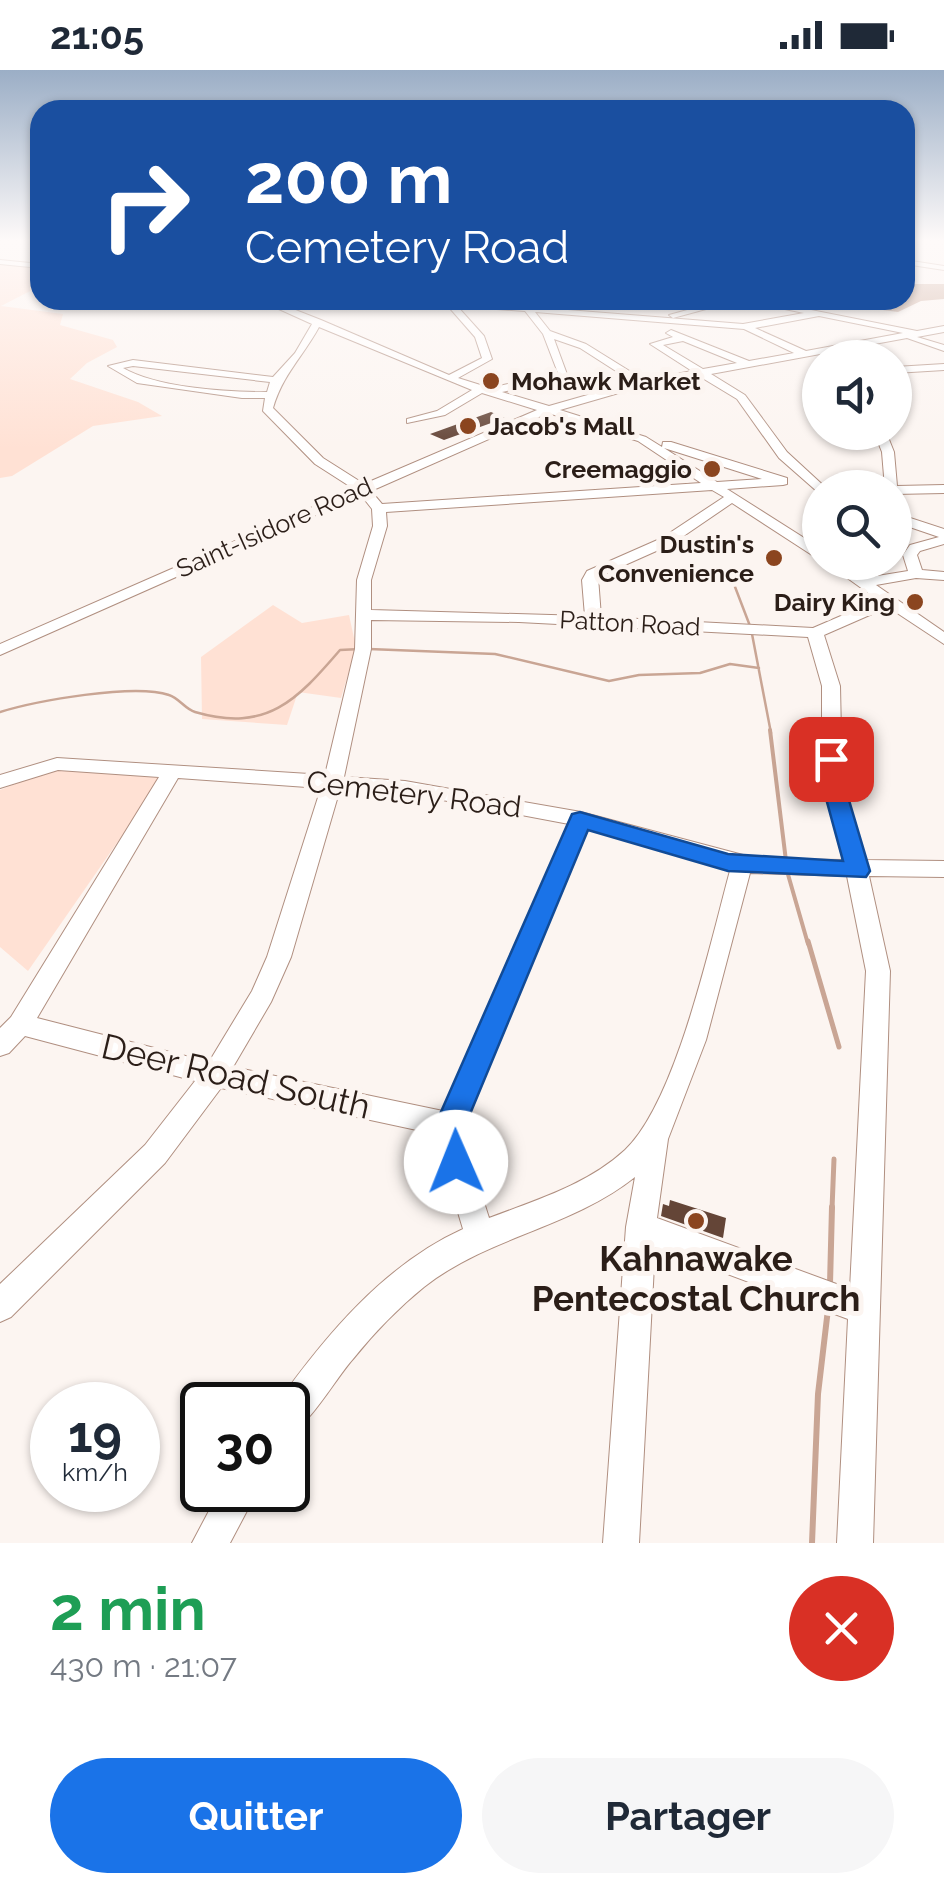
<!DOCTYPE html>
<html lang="fr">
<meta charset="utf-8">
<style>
:root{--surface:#fff;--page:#f6f6f7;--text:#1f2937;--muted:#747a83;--accent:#1a73e8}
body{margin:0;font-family:Raleway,sans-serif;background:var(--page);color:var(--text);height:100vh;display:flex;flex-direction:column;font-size:38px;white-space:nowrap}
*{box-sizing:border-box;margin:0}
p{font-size:32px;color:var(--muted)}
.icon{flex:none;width:55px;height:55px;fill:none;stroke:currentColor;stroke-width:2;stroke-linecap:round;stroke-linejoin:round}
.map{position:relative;height:1473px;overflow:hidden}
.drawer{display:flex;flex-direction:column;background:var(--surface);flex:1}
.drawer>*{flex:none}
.top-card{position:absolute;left:30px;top:30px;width:885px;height:210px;border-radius:30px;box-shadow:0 2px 8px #0004;background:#1a4fa0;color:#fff;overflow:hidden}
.controls{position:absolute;left:802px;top:270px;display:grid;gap:20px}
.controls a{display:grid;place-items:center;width:110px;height:110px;border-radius:50%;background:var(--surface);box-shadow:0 2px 8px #0004;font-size:50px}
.speed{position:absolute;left:30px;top:1312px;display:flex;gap:20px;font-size:50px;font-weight:700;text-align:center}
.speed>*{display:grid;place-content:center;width:130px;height:130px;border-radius:50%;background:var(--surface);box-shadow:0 2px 8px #0004;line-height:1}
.speed small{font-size:25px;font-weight:400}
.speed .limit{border:5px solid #111;border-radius:15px;background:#fff;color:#111}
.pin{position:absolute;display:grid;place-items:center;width:85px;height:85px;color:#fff;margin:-42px;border-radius:20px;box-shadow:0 5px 15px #0006}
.me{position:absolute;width:110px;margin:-55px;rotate:359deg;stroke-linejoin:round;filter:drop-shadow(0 0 8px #0008)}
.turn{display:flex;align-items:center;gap:35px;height:210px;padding:0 50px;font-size:45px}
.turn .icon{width:130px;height:130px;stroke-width:2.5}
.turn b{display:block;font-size:70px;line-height:85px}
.round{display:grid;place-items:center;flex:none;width:105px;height:105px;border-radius:52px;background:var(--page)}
.overview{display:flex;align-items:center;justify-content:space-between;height:170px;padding:0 50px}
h1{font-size:60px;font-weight:700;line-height:75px;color:#1e9e55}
.primary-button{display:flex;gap:20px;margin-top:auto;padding:20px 50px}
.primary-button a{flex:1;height:115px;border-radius:60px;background:var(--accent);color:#fff;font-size:40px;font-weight:700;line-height:115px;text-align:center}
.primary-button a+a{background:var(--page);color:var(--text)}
.status{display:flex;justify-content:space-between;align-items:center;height:70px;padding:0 50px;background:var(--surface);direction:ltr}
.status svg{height:28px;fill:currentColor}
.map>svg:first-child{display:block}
.green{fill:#ffe1d4}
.water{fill:#c9a594}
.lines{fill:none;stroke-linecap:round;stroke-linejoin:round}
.stream-far3{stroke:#c9a594;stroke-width:2.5}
.stream-far2{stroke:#c9a594;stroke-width:4}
.stream-far1{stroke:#c9a594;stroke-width:5}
.stream{stroke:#c9a594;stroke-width:6}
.building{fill:#644537}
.minor-casing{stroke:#b08f80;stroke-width:2}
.minor{fill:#fff;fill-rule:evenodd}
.route{fill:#1a73e8;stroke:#114b97;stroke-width:2.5}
.poi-dot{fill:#8b451f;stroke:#fcf5f1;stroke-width:4}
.labels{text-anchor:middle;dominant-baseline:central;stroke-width:10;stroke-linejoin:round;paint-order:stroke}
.far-poi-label{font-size:25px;font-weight:bold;fill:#2b1e18;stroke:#fcf5f1;text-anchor:end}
.far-street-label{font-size:25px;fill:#2b1e18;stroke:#fcf5f1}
.street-label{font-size:30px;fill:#2b1e18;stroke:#fcf5f1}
.near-street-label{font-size:35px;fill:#2b1e18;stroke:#fcf5f1}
.near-poi-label{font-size:35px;font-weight:bold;fill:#2b1e18;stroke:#fcf5f1}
</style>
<div class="status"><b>21:05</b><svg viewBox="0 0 49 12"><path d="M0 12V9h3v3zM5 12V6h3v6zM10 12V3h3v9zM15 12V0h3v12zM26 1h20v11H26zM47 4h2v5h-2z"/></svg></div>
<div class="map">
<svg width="944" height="1473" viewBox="0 0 944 1473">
<rect width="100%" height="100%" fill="#fcf5f1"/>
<path class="green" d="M0,194l40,4v18l-39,20 62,8 -3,11 53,15 4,7 -30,16 -17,16 68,23 24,14 -69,10 -81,50 -12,2z
M273,535l29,18 47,-8 7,32 -15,51 -43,-6 -11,33 -85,-6 -1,-62z
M53,699l109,9 -134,193 -28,-24v-157z"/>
<path class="water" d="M905,214h39v15l-23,2 -23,11 -92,-12h99z"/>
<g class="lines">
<path class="stream-far3" d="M732,509l18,47
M752,564l19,99
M369,579l126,5 114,27 30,-6 61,-2 30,-9 29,4
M0,642c36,-11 134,-29 169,-17 10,3 16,14 26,17 72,21 102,-12 145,-62l20,-1"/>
<path class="stream-far2" d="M770,660l16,131
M787,801l21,73"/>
<path class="stream-far1" d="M808,871l31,106
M832,1139l2,-50"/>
<path class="stream" d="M830,1214l2,-77
M812,1473l6,-149 10,-85"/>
</g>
<path class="building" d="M491,342l14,6 -61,22 -14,-6z
M670,1130l56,18 -3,20 -62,-22 2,-12 6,2z"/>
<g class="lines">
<g class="minor-casing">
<path id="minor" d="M0,190l40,4v4l-40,-4z
M905,190l39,6v4l-39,-6z
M259,230h11l51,20 128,55 33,-17 -7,-21 -28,-32 -30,-5 108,3 5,4 213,17 61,-11 -62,-13h19l156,31 27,-5v6l-27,5 27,8v6l-37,-13 -196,36 34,21 42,57 38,35 -5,1v6l-41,-36 -42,-59 -38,-23 -56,10 -83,24 86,27 16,10 1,-5h8l116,36v6l-4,1 -56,4 93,59v10l-5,-1 -83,-54 -60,41 -74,33 3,40 212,11 65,-28 -53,-38h17l23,16 43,-7 -5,-16 7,-10 29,-8 -44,-15v-9l49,16v15l-24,7 -3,4 5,15 22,2v8l-28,-2 -40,7 68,47v12l-56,-37 -64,28 16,51 2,95 23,79 79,1v16l-75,-1 21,95 -17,572h-36l11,-224 -193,-72 -16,296h-36l23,-316 9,-50c-64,51 -148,60 -211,110 -26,21 -50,46 -71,72 -18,20 -42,65 -65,75v-29h-12c49,-69 108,-140 187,-176l-16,-53 -7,-41 -219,-47 -56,75 -154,154 -11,5v-38l145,-139 50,-64 -170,-45 -16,17 -9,3v-28l11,-11 148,-240 -101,-7 -58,18v-13l57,-17 268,17 30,-126 2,-69 16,-54 -1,-17 -11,-14 -361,160v-11l354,-155 -39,-25 -52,-53 2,-13h-23l-105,-15 -29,-17 25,-6 140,17 22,-24 17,-29zM457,236l68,5 18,23 15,39 -68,15 -32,-10 34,-19 -8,-23zM535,242l209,17 50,24 -45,8 -78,-31 -5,3 7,4 -23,7 42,27 -48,9 -58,-36 -36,-13zM819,246l84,17 -97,18 -51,-23zM319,257l153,63 -35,21 -30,8v4l38,-8 37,-22 55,17 -173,74 -41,-26 -50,-50c10,-34 29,-50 46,-81zM554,269l26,9 53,34 -84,24 -47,-14 66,-15zM683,271l54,22 -34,6 -40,-24zM133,296l137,16 -3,10c-41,0 -109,-4 -144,-24zM548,343l90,28 63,42 -319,21 -11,-13zM664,378l98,31 -45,3zM712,420l12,7 -62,41 -75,33 -5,9 3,36 -214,-6v-30l16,-54 -1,-14zM371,550l148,2 289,15 14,49v95l21,79 -85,-1 -177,-47 -176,-31 -61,-4 27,-128zM178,708l143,10 -54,169 -15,34 -43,71 -172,-44zM340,719l65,4 164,31 -126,287 -210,-44 38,-65 20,-45zM588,758l143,39c-20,72 -54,234 -106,283 -38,35 -89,50 -136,68l-18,-57 -3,-47zM750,803l97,3 19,95 -16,318 -193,-71 11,-79 38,-99z
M724,230h15l-66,18 -4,-3z
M944,294v6l-49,3v-6z
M874,362h12l8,20 3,34 47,-1v8l-49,1v-6h-10l-3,-36z
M220,1420h38l-28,53h-38z"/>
</g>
<use href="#minor" class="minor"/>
</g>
<linearGradient id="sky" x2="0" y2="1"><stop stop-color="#9baec6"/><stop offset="0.45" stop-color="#fefaf9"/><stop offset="1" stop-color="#fefaf9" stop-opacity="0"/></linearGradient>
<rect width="944" height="379" fill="url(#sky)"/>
<path class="route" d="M831,682l11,7 1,21 27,91 -4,6 -138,-6 -140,-41 -118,284c-2,19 5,41 -2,58l-12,5 -11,-5 -8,-37 3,-21 132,-300 8,-2 148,42 115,7 -22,-81 -1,-21z"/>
<g class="poi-dot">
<circle cx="491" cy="311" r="10"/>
<circle cx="468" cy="356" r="10"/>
<circle cx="712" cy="399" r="10"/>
<circle cx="774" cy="488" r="10"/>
<circle cx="915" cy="532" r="10"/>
<circle cx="696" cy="1151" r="10"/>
</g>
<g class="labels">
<g class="far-poi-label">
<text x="511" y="311" text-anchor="start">Mohawk Market</text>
<text x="488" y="356" text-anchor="start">Jacob's Mall</text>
<text x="692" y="399">Creemaggio</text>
<text x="754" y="474">Dustin's<tspan x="754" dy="29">Convenience</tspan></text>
<text x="895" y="532">Dairy King</text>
</g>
<g class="far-street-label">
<text transform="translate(274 457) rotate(-24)">Saint-Isidore Road</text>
<text transform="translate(630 553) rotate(3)">Patton Road</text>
</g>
<g class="street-label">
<text transform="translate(414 724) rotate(7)">Cemetery Road</text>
</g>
<g class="near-street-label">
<text transform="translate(236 1006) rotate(13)">Deer Road South</text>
</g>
<g class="near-poi-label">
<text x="696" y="1188">Kahnawake<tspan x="696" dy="40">Pentecostal Church</tspan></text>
</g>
</g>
</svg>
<div class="controls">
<a><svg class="icon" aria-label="sound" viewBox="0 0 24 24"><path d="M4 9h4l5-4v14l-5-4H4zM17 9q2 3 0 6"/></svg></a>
<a><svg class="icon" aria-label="search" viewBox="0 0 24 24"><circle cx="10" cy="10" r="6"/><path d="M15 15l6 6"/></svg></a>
</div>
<div class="speed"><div>19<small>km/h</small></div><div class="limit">30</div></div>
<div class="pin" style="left:831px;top:689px;background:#d93025"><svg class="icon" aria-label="arrive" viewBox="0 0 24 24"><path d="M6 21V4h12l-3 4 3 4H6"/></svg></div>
<svg class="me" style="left:456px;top:1092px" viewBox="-20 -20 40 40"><circle r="19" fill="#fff"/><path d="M0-13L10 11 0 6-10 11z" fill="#1a73e8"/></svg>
<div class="top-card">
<div class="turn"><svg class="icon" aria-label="right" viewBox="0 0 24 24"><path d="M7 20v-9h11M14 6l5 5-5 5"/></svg><div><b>200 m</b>Cemetery Road</div></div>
</div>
</div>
<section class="drawer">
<div class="overview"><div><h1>2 min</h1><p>430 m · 21:07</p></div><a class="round" style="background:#d93025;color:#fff"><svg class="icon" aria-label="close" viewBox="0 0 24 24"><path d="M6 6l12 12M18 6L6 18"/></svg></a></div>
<div class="primary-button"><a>Quitter</a><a>Partager</a></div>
</section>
